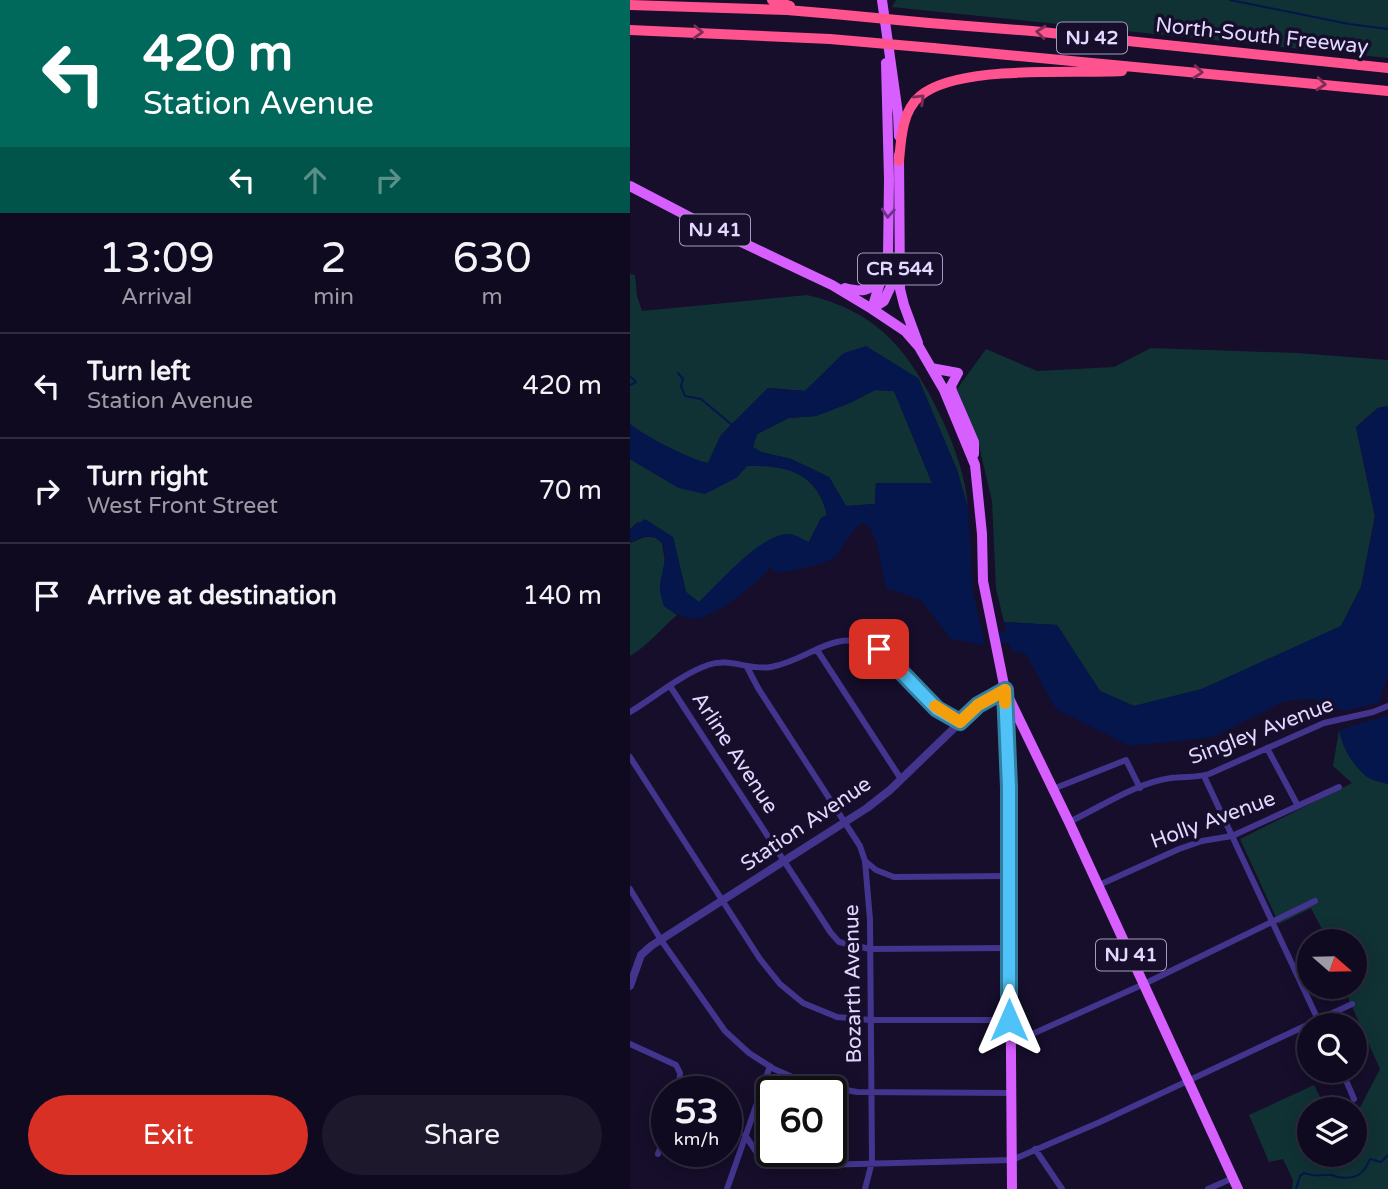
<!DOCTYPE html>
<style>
:root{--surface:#100a20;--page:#1e182d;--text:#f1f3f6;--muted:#9c9aa5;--line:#302b3e;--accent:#d93025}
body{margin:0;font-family:"Varela Round",sans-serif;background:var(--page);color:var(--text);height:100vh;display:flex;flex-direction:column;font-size:26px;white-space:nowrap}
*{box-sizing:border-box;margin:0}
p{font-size:23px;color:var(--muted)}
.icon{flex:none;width:38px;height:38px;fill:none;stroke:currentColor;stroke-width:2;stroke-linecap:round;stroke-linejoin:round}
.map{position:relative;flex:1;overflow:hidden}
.side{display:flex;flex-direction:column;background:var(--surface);width:630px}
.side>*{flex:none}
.top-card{background:#00695c;color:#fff;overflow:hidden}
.needle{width:46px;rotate:110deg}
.buttons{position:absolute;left:667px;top:929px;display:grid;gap:14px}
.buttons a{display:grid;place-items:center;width:70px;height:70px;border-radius:50%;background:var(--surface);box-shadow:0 4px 18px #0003,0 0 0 2px var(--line);font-size:35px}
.speed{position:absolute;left:21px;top:1076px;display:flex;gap:14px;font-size:35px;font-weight:700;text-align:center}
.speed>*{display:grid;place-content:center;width:91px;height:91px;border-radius:50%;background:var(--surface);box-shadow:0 4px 18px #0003,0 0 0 2px var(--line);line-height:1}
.speed small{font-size:18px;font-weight:400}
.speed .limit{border:4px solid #111;border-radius:10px;background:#fff;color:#111}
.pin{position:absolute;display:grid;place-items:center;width:60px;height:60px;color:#fff;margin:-30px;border-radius:14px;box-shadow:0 4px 10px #0006}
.me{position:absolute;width:77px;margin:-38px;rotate:0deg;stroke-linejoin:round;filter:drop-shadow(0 0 5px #0008)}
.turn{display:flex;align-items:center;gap:24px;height:147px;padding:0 28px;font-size:32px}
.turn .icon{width:91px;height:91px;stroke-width:2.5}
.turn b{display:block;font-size:49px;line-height:60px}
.lanes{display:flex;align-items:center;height:66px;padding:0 28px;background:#0003;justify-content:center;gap:35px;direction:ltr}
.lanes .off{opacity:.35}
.eta{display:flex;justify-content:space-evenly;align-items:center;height:119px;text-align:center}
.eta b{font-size:42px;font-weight:600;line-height:49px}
.button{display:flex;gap:14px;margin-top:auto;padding:14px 28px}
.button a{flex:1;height:80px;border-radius:42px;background:var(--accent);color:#fff;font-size:28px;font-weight:600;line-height:80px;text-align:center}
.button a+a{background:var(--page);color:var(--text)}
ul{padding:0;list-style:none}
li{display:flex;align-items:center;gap:21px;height:105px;padding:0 28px;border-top:2px solid var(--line)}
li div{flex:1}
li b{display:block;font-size:26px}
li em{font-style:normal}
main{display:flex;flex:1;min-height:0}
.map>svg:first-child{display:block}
.green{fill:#103235}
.water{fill:#05164c;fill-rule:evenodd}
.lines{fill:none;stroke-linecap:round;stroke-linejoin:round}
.stream{stroke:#05164c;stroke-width:2}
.river{stroke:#05164c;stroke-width:10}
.minor{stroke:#43358e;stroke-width:6}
.tertiary{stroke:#43358e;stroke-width:8}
.primary{stroke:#d75fff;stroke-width:10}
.motorway{stroke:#ff5390;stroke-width:10}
.motorway-bridge{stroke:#ff5390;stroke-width:10}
.oneway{stroke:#7f2d58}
.oneway2{stroke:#6d328a}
.route-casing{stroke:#337fa1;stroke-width:18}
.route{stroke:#4fc3f7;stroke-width:12}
.slow{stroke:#f59e0b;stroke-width:12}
.labels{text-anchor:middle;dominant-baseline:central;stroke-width:7;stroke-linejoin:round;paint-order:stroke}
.shield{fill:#160e2b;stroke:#a49bbf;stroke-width:2}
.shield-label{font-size:19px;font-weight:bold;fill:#e1d8ff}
.street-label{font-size:21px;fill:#e1d8ff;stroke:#160e2b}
</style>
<main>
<section class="side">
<div class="top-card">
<div class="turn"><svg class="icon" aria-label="left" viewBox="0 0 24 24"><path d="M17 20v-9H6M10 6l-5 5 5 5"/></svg><div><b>420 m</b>Station Avenue</div></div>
<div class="lanes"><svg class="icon" aria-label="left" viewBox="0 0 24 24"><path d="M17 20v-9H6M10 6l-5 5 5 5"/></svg><svg class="icon off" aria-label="ahead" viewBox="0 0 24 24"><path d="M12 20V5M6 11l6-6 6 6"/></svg><svg class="icon off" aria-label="right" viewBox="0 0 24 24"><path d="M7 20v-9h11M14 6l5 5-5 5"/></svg></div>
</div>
<div class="eta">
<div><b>13:09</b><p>Arrival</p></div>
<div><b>2</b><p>min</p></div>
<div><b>630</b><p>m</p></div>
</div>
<ul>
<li><svg class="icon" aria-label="left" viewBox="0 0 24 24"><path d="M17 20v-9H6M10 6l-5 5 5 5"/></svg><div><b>Turn left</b><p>Station Avenue</p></div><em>420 m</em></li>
<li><svg class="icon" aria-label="right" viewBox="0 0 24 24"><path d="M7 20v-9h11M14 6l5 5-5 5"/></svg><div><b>Turn right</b><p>West Front Street</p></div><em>70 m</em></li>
<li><svg class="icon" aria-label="arrive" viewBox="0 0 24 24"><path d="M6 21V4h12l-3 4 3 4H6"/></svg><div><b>Arrive at destination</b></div><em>140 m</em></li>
</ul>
<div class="button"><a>Exit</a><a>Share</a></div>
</section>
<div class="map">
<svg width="758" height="1189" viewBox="0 0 758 1189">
<rect width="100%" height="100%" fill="#160e2b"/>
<path class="green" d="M266,0h492v58l-496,-51z
M0,274l5,1 2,21 5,15 165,-16c75,17 105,61 136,126 12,27 23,57 25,87l-11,-38 -39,-92 -74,-25 -39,38 -37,-3 -47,47 -13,28c-17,-3 -65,-27 -78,-39z
M521,348l146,5 91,7v46l-10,2 -22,19 19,89 -14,71 -20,39 -139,63 -68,17 -34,-15 -43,-66 -53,-3 -8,-33 -4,-88 -14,-59 -21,-53 29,-40 51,22 77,-4z
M245,390l19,1 38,92h-56l-1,21 -29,2 -17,-29 -38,-18 -30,-7 -8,-5 4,-13 32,-16 27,-2 36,-14z
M0,459l49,29 57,-10 11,-12c39,-1 70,6 80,49l-6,3 -12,24 -72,23 -38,38 -13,-11 -13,-55 -35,-15 -8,7z
M15,537h10l7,6 3,19 -5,23 4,21 13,9c-16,14 -29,30 -47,41v-113z
M709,730c4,18 13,34 27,46 5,4 15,6 22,8v405h-96l1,-9 -10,-21 -14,3 -20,-47 65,-30 12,24 -17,1v45h45l1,-38 25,-48 -31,-69 -1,-13h6v-45l-26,-1 -17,-33 -32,16 -39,-85 112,-56 -19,-17z"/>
<path class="water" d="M236,346l52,32 39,92 11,38 5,84 12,53 -34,-6 -30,-39 -35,-12 -9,-44 -7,-17 -8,-4c-12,9 -18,22 -27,34 -6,7 -48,14 -58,16l-7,-6c-13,17 -50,46 -71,51 -12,3 -25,-5 -35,-12 -2,-7 -5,-14 -4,-22 2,-14 14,-44 -9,-47 -8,-1 -15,2 -21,6v-14l15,-10 28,18 13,55 13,10c19,-18 62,-69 90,-68 6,0 15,6 20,8l12,-24 6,-3c-10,-43 -41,-50 -80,-49l-11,12 -31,16 -26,-6 -49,-29v-35c13,11 61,36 78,39l13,-28 47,-47 37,3 39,-38zM245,390l19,1 38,92h-56l-1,21 -29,2 -17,-29 -38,-18 -30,-7 -8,-5 4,-13 32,-16 27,-2 36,-14z
M758,406v270l-9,27 -36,8 -30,-12 -28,2 -72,36 -83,9 -74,-37 -30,-55 -15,-4 -7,-28 53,3 43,66 34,15 68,-17 139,-63 20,-39 14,-70 -19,-90 22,-19z
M758,715v69c-7,-2 -17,-4 -22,-8 -14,-12 -23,-28 -27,-46z"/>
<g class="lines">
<path class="stream" d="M600,0l119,24 39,5
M48,373l5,6 -2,7 4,10 16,3 30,25
M0,385l6,-3 -5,-5
M666,1189l4,-13 4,-3c12,4 11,2 23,2 5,-1 6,1 11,2 18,3 26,-3 32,-18l11,3 7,-7"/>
<path class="river" d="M370,637l20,3"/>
<path class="minor" d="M187,650l84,129
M117,667l11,21 102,158 5,15 11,9 18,7 114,-1
M40,686l161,247 8,9 31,7 139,-1
M0,712c25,-15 50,-37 78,-47 21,-8 42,6 63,2 39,-7 60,-38 101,-22 9,4 16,14 24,21 20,21 38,43 64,56
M637,748l31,58
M0,757l130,202 20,25 23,19 34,14 34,3h138
M574,776l117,250
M423,789l73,-29 14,28
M439,822c32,-15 66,-39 102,-44 13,-2 25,0 38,-4l115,-51 49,-11 15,-6
M235,861l5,59 2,242 -7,27
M469,885l80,-36 23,-8 30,-5 107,-49
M0,889l31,51 64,91 24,22 25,16 30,13 53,10 154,1
M0,1044l46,21 4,8 -1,19
M380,1044l134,-60 171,-83
M712,1071l12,28
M115,1135l18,27 17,4 232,-6 88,-38 252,-118
M405,1149l27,40
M28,1154l9,-24
M97,1189l43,-123
M578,1189l25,-11"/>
<path class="tertiary" d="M0,986l11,-31 10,-9 216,-138 23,-18 88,-85 27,-15"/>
<path class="primary" d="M252,0l16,114 1,22
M269,155l1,134 4,16 14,38
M0,186l73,38 129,61 40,24 33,22 14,16 25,43 31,75 7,69 1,47 22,109 64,132 169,367
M215,288c16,4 25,4 36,-10
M243,308l11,-7 13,-28
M242,309l16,-53 1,-77 -3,-116
M301,368l27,5 -7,13 1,5 22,51v12
M375,696l4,91 3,402"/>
<path class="motorway" d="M142,0l18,6
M0,5l157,5 47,4
M299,23l103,8 356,37
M0,30l200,9
M303,48l455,43
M269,161c2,-22 3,-50 21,-65 38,-32 152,-22 202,-25"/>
<path class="motorway-bridge" d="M204,14l95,9
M200,39l103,9"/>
</g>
<defs><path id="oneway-chevron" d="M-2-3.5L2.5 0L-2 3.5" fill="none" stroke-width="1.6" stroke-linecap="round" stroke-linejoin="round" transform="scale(1.75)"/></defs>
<g class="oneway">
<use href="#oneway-chevron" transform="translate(68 32) rotate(2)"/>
<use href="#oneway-chevron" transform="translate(411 32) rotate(-174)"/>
<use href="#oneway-chevron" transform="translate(568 72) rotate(5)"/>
<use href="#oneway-chevron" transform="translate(691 84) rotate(6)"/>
<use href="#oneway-chevron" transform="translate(290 99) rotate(-44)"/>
</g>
<use class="oneway2" href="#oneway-chevron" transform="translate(258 213) rotate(94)"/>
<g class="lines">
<g class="route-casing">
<path id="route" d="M249,649l58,60 23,13 18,-17 27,-15 4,97v233"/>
</g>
<use href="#route" class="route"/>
<path class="slow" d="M305,706l25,16 18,-17 27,-15v13"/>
</g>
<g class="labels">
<g class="shield">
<rect x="427" y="22.5" width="70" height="31" rx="5"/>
<rect x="50" y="214.5" width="70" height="31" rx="5"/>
<rect x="228" y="253.5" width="84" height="31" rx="5"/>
<rect x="466" y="939.5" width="70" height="31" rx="5"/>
</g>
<g class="shield-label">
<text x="462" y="38">NJ 42</text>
<text x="85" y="230">NJ 41</text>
<text x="270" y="269">CR 544</text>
<text x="501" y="955">NJ 41</text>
</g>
<g class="street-label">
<text transform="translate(632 36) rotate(6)">North-South Freeway</text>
<text transform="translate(631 731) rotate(-21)">Singley Avenue</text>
<text transform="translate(105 753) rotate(57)">Arline Avenue</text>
<text transform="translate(583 820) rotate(-20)">Holly Avenue</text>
<text transform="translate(176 824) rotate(-34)">Station Avenue</text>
<text transform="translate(223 984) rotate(-91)">Bozarth Avenue</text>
</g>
</g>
</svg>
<div class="buttons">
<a><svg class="needle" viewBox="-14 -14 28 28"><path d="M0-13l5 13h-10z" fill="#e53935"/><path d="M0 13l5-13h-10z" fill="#9c9aa5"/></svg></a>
<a><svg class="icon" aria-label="search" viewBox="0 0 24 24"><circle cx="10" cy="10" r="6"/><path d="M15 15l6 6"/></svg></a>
<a><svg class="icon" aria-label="layers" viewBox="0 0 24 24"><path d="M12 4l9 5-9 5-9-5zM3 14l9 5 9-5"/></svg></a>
</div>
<div class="speed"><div>53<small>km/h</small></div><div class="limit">60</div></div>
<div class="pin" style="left:249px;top:649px;background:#d93025"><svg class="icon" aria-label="arrive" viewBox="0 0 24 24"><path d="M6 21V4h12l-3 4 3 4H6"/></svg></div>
<svg class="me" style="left:379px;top:1020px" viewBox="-20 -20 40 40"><path d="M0-17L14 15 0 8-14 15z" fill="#4fc3f7" stroke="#fff" stroke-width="4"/></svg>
</div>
</main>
